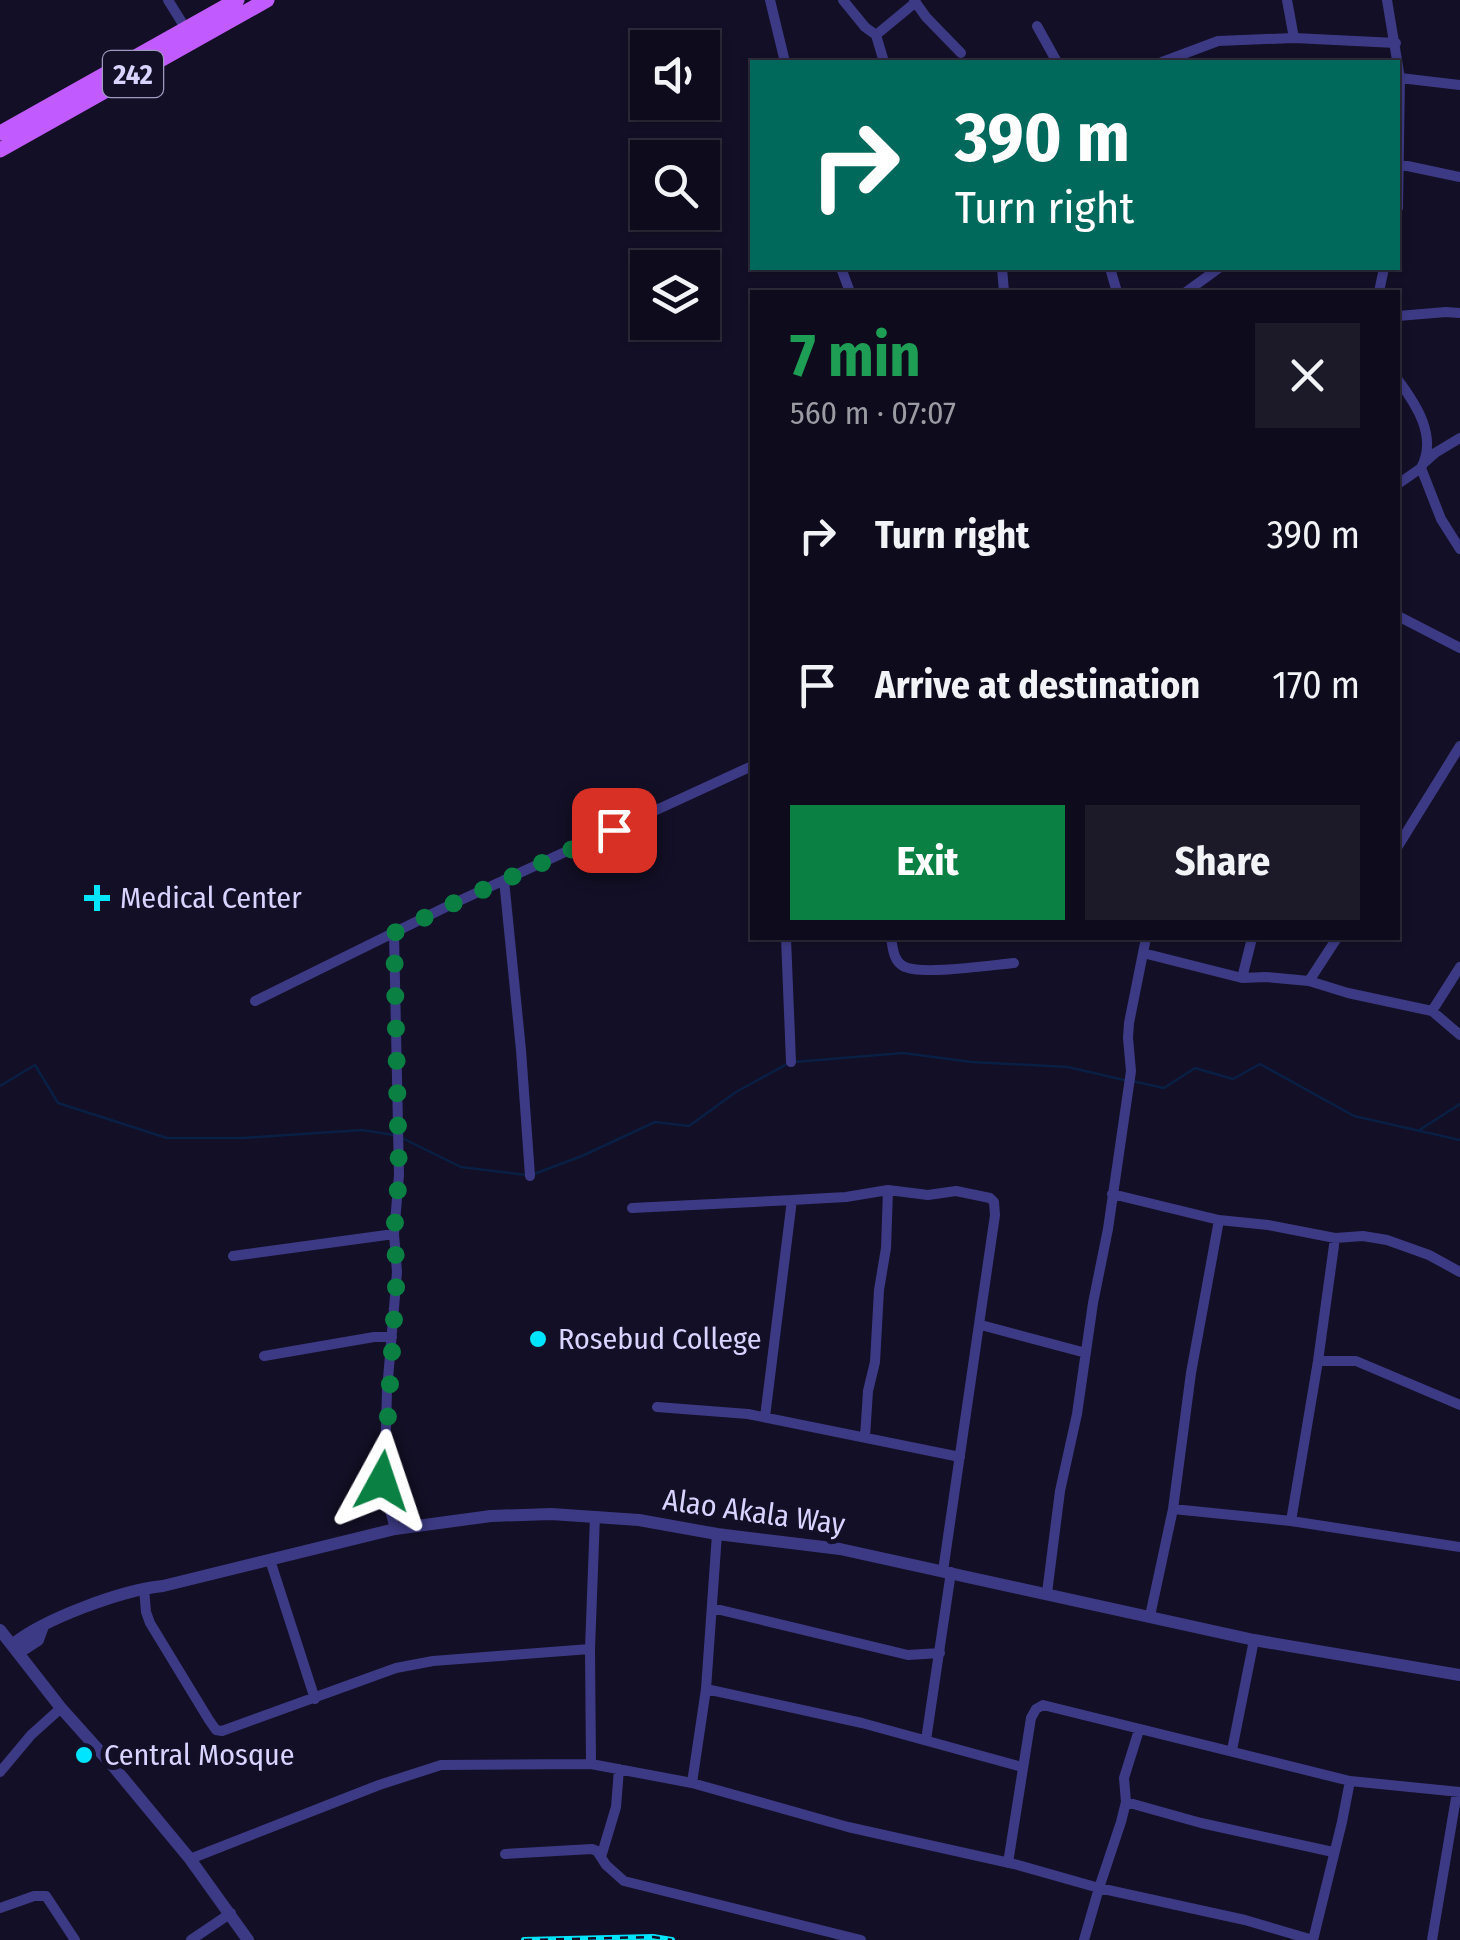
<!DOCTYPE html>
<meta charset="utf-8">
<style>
:root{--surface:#0e0b1c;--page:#1c1929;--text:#f1f3f6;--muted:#9b9ba3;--line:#2e2b3b;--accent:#0b8043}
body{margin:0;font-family:"Fira Sans Condensed",sans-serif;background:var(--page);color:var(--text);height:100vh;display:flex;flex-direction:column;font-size:38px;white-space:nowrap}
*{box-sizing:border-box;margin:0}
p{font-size:32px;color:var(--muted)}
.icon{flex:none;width:55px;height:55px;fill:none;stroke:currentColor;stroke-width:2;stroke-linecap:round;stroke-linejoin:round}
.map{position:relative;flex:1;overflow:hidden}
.sheet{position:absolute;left:750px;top:290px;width:650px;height:650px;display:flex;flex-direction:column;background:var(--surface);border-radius:0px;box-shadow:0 2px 8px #0004,0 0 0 2px var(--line)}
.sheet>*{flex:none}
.hud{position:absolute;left:750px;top:60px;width:650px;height:210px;border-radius:0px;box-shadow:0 2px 8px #0004,0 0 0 2px var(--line);background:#00695c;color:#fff;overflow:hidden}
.tools{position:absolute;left:630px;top:30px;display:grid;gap:20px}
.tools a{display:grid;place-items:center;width:90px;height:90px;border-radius:0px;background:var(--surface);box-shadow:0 2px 8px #0004,0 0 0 2px var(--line);font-size:50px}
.pin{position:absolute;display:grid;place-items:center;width:85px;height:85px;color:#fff;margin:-42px;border-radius:20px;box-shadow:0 5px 15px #0006}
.me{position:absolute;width:110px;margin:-55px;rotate:5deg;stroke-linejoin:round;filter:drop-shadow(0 0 8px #0008)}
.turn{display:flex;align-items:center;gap:35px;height:210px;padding:0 40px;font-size:45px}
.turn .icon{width:130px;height:130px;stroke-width:2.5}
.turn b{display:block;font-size:70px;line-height:85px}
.round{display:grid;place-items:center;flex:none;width:105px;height:105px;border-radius:0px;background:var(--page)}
.head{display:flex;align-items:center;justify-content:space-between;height:170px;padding:0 40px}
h1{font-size:60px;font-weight:700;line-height:75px;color:#1e9e55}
.primary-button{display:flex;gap:20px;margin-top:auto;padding:20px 40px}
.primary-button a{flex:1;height:115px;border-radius:0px;background:var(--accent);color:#fff;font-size:40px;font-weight:700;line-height:115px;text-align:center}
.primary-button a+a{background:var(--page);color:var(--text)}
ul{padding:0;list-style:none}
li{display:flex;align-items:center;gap:30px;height:150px;padding:0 40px}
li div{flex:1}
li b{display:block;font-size:38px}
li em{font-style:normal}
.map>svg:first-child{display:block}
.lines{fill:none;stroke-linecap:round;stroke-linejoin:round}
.stream{stroke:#0a1f44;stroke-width:2.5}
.minor{stroke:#3d3a85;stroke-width:10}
.tertiary{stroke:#3d3a85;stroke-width:12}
.primary{stroke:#c25bff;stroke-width:15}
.rail-casing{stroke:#00e5ff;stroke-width:6}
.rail{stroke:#130f26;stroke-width:2.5;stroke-dasharray:8;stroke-linecap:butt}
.route{stroke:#0b8043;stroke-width:18;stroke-dasharray:0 32.4}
.poi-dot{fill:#00e5ff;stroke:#130f26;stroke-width:4}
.labels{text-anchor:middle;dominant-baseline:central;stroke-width:10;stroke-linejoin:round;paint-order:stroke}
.shield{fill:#130f26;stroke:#9e99be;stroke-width:2.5}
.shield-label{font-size:28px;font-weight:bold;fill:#d9d4ff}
.poi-label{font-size:30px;fill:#d9d4ff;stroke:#130f26;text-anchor:start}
.street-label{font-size:30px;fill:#d9d4ff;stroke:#130f26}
</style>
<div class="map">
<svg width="1460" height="1940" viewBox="0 0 1460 1940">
<rect width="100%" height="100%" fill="#130f26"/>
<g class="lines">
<path class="stream" d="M794,1062l109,-9 69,9 96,5 56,13
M1132,1081l32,7 31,-20 38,11 27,-15 94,52 106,24
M0,1086l35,-21 23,38 109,35h76l119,-8 32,5
M1418,1131l42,-27
M402,1138l59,29 65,8
M534,1174l48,-18 73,-34 34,4 47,-34 51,-28"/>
<path class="minor" d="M168,0l18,29
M770,0l15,62
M843,0l22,27 11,8 40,-33
M914,0l12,17 35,36
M1287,0l7,38
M1387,0l13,78 -2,130
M1037,26l20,36
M876,35l8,27
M1162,62l56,-21 76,-3 102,5
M1400,78l60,7
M1398,164l62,13
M841,268l9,24
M1002,268l2,24
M1110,268l7,24
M1186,292l33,-24
M1379,292l5,-24
M1398,316l48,-4 14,1
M1398,380c18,24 40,57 23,88l20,51 19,30
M1425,462l10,-9 25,-15
M1398,484l23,-16
M1398,616l62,32
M1398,846l62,-100
M504,880l17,170 9,126
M394,933l5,242 -5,59 3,38 -10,119 -2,72 -3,18 13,48
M786,938l5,124
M891,938c2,10 2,22 12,28 17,10 88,-1 111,-3
M1143,953l99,25 24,-1 43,4 39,12 84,18 28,24
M1242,978l10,-40
M1309,981l28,-43
M255,1001l195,-96 302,-139
M1432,1011l28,-44
M1112,1194l107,26 49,5 67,13 28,-2 24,4 42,15 31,17
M632,1208l160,-8
M233,1256l161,-22
M981,1325l105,28
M264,1356l110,-19h18
M1318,1361h38l104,44
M657,1407l91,7 212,43
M765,1417l27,-217 54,-3 42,-7 40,5 28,-4 34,7 4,4 1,13 -52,356
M865,1437l3,-46 7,-29 4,-72 7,-42 2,-58
M1173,1509l118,12 169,26
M1291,1521l27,-160 17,-123
M270,1560l45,139
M144,1588l2,24 4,11 59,97 7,10 6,1 174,-63 37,-7 157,-12
M1047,1593l13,-102 17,-77 16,-111 15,-74 23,-158 -3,-33 1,-15 17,-85
M712,1608l196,47 32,-2
M1150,1616l23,-107 18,-136 28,-153
M706,1689l156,34 160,44
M1139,1730l-15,48 2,24 -5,20 -22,66 146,32 68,20
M926,1740l25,-168
M1232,1750l22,-110
M591,1764l-1,-115 5,-133
M0,1772l31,-37 30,-27
M692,1783l14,-94 11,-155
M1126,1802l75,21 132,29
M505,1854l87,-5 5,2 9,14 18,16 237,59
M601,1857l15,-50 3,-38
M190,1859l189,-74 62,-20 150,-1 101,19 156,44 166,37 85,24 -15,52
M1008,1863l23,-145 5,-9 7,-4 307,76 110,11
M0,1908l34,-12h12l29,44
M191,1940l40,-27
M1313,1940l29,-118 8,-41
M1432,1940l25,-148"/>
<path class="tertiary" d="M0,1630l61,78 52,58 77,93 58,81
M12,1645c31,-26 110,-55 151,-59l232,-57 96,-13 60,-2 88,6 78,14 123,15 414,91 206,35
M18,1653l20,-13 5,-14"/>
<path class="primary" d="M0,133l237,-133
M0,150l267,-150"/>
<g class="rail-casing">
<path id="rail" d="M524,1940l129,-3 19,3"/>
</g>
<use href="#rail" class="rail"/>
</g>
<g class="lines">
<path class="route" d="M382,1481l3,-18 12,-191 -3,-38 5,-58 -5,-243 56,-28 164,-75"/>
</g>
<g class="poi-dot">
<path d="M92 883h10v10h10v10h-10v10h-10v-10h-10v-10h10z"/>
<circle cx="538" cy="1339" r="10"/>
<circle cx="84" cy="1755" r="10"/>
</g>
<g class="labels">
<rect class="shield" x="103" y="51" width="60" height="46" rx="8"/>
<g class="shield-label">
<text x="133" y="74">242</text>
</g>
<g class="poi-label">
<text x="120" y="898">Medical Center</text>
<text x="558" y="1339">Rosebud College</text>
<text x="104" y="1755">Central Mosque</text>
</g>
<g class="street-label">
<text transform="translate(754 1512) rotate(8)">Alao Akala Way</text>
</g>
</g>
</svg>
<div class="tools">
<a><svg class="icon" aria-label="sound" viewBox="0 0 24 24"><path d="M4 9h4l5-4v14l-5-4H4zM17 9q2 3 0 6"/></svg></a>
<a><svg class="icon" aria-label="search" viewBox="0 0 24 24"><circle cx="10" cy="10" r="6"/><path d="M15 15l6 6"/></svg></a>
<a><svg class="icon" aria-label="layers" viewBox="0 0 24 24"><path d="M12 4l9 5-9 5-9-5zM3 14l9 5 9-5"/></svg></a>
</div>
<div class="pin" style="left:614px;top:830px;background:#d93025"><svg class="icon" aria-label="arrive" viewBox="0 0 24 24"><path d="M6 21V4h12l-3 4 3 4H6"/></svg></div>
<svg class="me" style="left:382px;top:1481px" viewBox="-20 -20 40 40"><path d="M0-17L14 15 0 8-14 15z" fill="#0b8043" stroke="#fff" stroke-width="4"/></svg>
<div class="hud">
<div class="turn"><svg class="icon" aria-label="right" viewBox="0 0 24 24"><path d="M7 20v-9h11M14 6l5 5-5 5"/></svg><div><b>390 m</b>Turn right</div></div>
</div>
<section class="sheet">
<div class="head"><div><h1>7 min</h1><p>560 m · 07:07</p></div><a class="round"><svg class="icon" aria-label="close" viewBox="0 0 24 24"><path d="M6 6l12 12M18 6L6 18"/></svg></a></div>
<ul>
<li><svg class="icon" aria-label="right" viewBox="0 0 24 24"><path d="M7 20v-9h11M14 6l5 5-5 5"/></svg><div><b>Turn right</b></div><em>390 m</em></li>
<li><svg class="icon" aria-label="arrive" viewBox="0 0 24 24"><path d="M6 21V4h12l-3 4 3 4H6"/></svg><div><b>Arrive at destination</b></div><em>170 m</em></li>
</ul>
<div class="primary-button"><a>Exit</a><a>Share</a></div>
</section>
</div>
